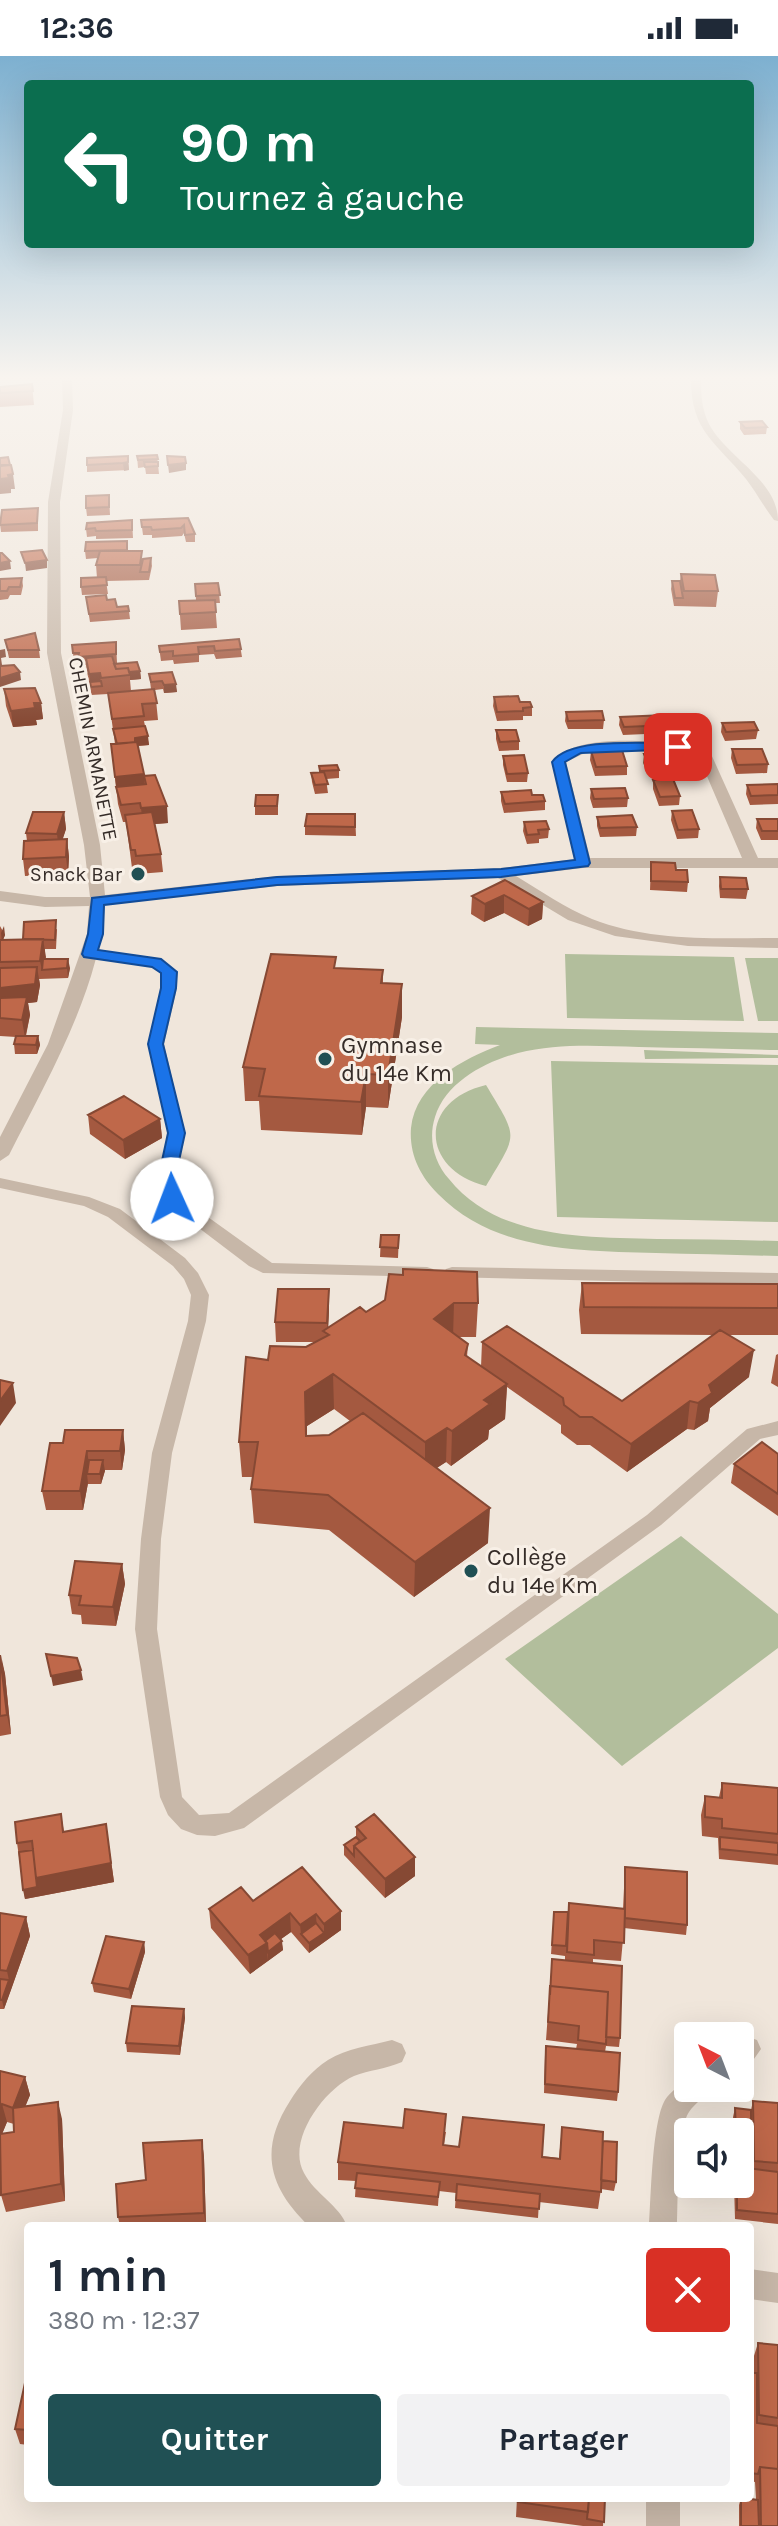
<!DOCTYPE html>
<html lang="fr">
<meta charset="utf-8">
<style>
:root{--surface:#fff;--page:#f2f2f3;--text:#1f2937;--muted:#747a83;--accent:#205054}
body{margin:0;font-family:Karla,sans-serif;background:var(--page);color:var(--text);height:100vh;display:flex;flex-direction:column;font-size:30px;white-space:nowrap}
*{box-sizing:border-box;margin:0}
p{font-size:26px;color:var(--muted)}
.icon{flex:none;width:44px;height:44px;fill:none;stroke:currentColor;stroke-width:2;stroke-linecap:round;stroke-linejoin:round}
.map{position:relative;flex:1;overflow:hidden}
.drawer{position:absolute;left:24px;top:2166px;width:730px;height:280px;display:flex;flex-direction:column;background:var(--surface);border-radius:8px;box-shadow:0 8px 32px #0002}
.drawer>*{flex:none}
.hud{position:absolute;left:24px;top:24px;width:730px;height:168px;border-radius:8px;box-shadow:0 8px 32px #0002;background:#0b6e4f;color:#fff;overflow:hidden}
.needle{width:52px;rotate:318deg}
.controls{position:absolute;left:674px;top:1966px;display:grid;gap:16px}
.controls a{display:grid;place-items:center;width:80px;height:80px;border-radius:8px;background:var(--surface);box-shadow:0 8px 32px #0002;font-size:40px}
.pin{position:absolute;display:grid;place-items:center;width:68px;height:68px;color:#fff;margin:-34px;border-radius:16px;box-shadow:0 4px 12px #0006}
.me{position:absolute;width:88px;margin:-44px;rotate:358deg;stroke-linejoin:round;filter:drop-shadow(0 0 6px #0008)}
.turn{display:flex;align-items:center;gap:28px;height:168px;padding:0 24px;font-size:36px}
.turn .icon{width:104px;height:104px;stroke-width:2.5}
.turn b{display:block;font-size:56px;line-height:68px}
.round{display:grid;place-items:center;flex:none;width:84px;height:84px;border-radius:8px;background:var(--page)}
.summary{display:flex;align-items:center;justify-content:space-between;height:136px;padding:0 24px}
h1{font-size:48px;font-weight:700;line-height:60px}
.button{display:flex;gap:16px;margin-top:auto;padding:16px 24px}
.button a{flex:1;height:92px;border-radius:8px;background:var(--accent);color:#fff;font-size:32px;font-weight:700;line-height:92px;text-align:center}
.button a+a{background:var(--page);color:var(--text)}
.status{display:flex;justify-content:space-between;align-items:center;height:56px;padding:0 40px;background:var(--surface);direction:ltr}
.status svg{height:22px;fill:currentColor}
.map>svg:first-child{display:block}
.green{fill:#b2be9c}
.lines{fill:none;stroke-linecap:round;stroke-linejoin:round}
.service{fill:#c7b7a8;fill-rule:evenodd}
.minor{fill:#c7b7a8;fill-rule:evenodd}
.wall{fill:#a45940;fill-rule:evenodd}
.shaded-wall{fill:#864934}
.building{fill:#bf684a;stroke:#864934;stroke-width:2}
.route{fill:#1a73e8;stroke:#114b97;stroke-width:2}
.poi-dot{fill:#205054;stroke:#f8f0e7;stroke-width:3}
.labels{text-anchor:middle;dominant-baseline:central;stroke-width:6;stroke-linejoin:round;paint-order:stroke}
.far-street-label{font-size:20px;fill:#352c28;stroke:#f8f0e7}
.far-poi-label{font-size:20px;fill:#352c28;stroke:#f8f0e7;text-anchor:end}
.poi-label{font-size:24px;fill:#352c28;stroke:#f8f0e7;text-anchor:start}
</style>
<div class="status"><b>12:36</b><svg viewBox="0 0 49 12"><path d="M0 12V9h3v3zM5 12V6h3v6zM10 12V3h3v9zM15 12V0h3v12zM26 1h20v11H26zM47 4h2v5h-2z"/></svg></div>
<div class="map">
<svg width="778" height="2470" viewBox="0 0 778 2470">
<rect width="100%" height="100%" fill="#f0e6db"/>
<path class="green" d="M565,898l169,3 10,64 -177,-3z
M745,902h33v63h-20z
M476,971l302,6v17c-46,-1 -93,-2 -139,-3 -41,-1 -81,-4 -121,6 -33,9 -72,29 -83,64 -7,22 -1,45 14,62 49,61 137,58 208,60 40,0 81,1 121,2v15c-41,-1 -81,-2 -122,-3 -76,-2 -161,-1 -218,-59 -18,-18 -29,-40 -27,-66 5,-45 52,-69 89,-83l-25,-1z
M644,994l134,5v3l-133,1z
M551,1005l227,4v157l-221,-5z
M486,1029c33,55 32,47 0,101 -66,-17 -68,-85 0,-101z
M681,1480l97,78v34l-156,118 -117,-107z"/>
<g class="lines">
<path class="service" d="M90,894l71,10 15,12 1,16 -13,56 21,89 -8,37 3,27 92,66 155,4 6,2 3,4 -3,4 -170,-4 -14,-7 -83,-63 -5,-33 8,-37 -21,-89 13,-56 1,-14 -10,-7 -67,-10 -2,-3z
M0,1122l89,19 31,12 65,49 13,15 11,22 -3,26 -34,132 -11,86 -4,90 25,168 17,18 30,-2 418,-298 100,-86 31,-8v14l-18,4 -99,86 -417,303 -29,8 -18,-1 -16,-6 -13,-14 -8,-18 -25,-168 6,-90 11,-86 36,-132 3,-26 -7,-16 -11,-13 -65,-49 -24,-11 -84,-18z
M452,1211l326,6v12l-332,-8 -3,-4 3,-4z
M748,1981l9,3 4,9 -12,17 -9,3v-29z
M688,2023v9h21c-5,11 -14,15 -20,24 -12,17 -11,91 -12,114h-28c2,-27 3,-104 16,-126 5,-8 15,-15 23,-21z"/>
<path class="minor" d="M62,324h10l1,30 -13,92 1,151 39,192 5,50 172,-19 224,-8 74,-9 -23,-97c22,-32 127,-22 159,-8l47,104h20v10h-195l-67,8c25,15 49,32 76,43 58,23 125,19 186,19v10l-90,-2 -73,-10 -47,-16 -70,-42 -221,8 -172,18c-5,85 -58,176 -96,251l-9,6v-24l48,-93 39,-110 2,-28 -44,1 -45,-6v-10l45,6h45l-6,-52 -37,-192 1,-151 15,-92zM642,695l39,3 19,6 42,98h-152l-24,-96 19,-9z
M691,324h10c0,15 1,30 8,44 17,33 69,56 69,97l-4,-1c-10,-13 -18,-28 -28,-41 -29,-36 -55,-47 -55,-99z
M392,1984l10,4 4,9 -4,9c-16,7 -33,8 -48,14 -30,13 -68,65 -50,97 11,21 35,32 43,53h-38c-41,-39 -50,-77 -19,-125 10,-16 22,-31 38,-41 19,-12 42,-14 64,-20z
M750,2213l28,4v30l-28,-4z
M646,2442h34v28h-34z"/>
</g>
<path class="wall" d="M32,328l2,21 -34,2v-20z
M740,366l27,5 -1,7 -22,1 -4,-6z
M157,399l2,19h-13l-1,-7 -7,1 -1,-12z
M128,400l1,14 -42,2v-7z
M109,439l1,20 -23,1 -1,-8z
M38,452v23l-37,1 -1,-8z
M188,462l7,16v8h-9l-2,-9 -2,3 -30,2v-3h-9l-2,-15z
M132,464l1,18 -37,1v-3l-9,1 -1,-8z
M127,485l1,10 15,8 8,-1 1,8 -3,14 -43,1 2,13 -26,1 -1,-8 16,-9 -1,-13 2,-7 -12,1 -1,-8z
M681,518l37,17 -2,16 -42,-1 -3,-17 1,-8h8z
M22,522l1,8 -2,9h-11l-2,4 -8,1v-21z
M218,527l2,20h-5l2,25 -36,2 -2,-29 17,-1 -1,-16z
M86,541l21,3 10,7 12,4 1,8 -40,3z
M239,583l3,18 -26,2 -2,-5 -15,1v7l-25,2 -1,-4 -12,1 -1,-7 -1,-8z
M5,584l34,10 1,8h-31z
M116,586l1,21h-3v1l26,7 1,8 -11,1 1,11 20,-2 -2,-15 23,-2 5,20 -13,1 -1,-4 -8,1 3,30 -14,1 5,24 -12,1 7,30 24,47 -14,1 7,30 2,18 -25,2 -1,-6h-5l-6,-46h-3l-5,-18 -7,-60h4l-7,-50 -17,1 -5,-30h-7v-4h-5l-2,-16z
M4,633l37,14 2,16 -7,1 1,5 -24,2 -7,-21z
M494,641l26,5 12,5v9h-9v4l-26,1 -4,-15z
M566,656l38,8 -1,9h-35l-3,-8z
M620,661l50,8 -1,8 -46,2 -4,-10z
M722,667l36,7 -2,9 -31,2 -4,-9z
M496,674l23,11v9l-20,1 -3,-12z
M732,693l36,15 -1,9 -31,1 -5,-16z
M591,695l36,15v9l-32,1 -5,-16z
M644,698l38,12 -1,9 -17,1 -3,-4h-14l-4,-9z
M503,700l25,17 -1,9h-20l-4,-17z
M319,710l20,4v8l-13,1 2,14 -13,1 -3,-12 -1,-9h8z
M653,724l27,16 -1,9 -20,1 -6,-17z
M778,728v20l-28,1 -4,-11 1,-9z
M591,733l37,9 -1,9 -34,1 -3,-10z
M501,736l31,3 13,6v9l-41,3 -3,-12z
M278,739v20h-23v-9z
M672,755l27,18 -1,9 -21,1 -6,-19z
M64,756l2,17 -4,11 5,-1 2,18 -1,17 -43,2 -2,-17 4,-18 -1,-8z
M355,758l1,22 -51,-1v-9z
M597,761l40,10 -1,9 -36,1 -3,-11z
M757,763h21v21h-17l-5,-12z
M524,766l25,7 -1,9 -9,1v4l-12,1 -4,-13z
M651,806l25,8 12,12 -1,10 -37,-2z
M720,821l28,12 -2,10 -26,-1 -1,-12z
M505,824l38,22 -1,17 -14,7 -24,-13 -20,9 -13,-8 1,-18z
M0,870l5,9 -2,5 20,-1 34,-10 -1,20h-11v10l25,9 -2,10 -29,1 1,6 -3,17 -9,1 2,12 -4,21h12l2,9 -3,9h-22l-1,-10 2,-7 -16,-1z
M336,912l47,2v13l19,34 -14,91 -22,-1 -4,28 -101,-5 -2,-29h-14l-2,-34z
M88,1059l72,4 2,19 -37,21 -35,-25z
M381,1179h18l-1,23 -18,-1z
M582,1227l196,1v51h-49l20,42 -39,31 -2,13 -14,9 -7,-1 -60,43 -37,-27h-13l-16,-12v-8l-54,-38 -2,32 -16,11 -1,9 -37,27 -5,-4 -10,6 52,75 -74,54 -85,-67 -75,-7 -3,-34 2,-12h-11l-3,-35 29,-82 38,-13 9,-5h-39l-1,-20 54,-14 -1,19 38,-15 19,-12 93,3 -2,34h-18l10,7 -1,13 14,10 1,-25 140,59 91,-66 -132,-1 -2,-24zM334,1353l16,12 -21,14 -22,1v-10z
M778,1298v33l-7,-4 5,-28z
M123,1374l2,20 -3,20h-17l-4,14h-13v-1l-5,27h-37l-4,-19 21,-48z
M778,1398v62l-47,-33 3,-19z
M122,1508l3,20 -9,42 -34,-2 -1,-9 -9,-1 -3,-19z
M0,1599l5,19 6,60 -11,2z
M722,1727l56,5v77l-59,-6 -1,-21 -16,-2 -1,-21 4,-19 14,1z
M61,1758l3,18 42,-8 8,58 -89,17 -8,-56z
M356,1771l59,30v19l-30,22 -41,-43v-10l12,-8z
M302,1811l39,63 -32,23 -18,-21 -10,7 2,11 -33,24 -39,-46 -2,-19 44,-8z
M625,1811l62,58 -1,10 -62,-7 -3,33 -28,-2v4l27,75 -1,9 -13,-1 -1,6 13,40 -1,9 -73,-8 1,-38 31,-6 1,-5 -31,-4 6,-81 13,2v-5l-14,-2 3,-42h14l55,-3z
M0,1857l26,4 4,19 -26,73h-4z
M144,1886l1,10 -14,47 -37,-7 -2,-9z
M184,1953l1,9 -5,37 -53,-3 -1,-9z
M0,2016l25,5 5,18 -5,11 37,13 3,82 -59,11 -5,-17zM7,2066l7,2v8l-12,2z
M753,2045l25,2v121l-43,-5 -1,-35h6l9,-16v-9l-9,-1v-26h-7v-15l2,-9 16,2z
M562,2071l41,14 13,41 -2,9 -13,-2 -3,20 -59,-7 -1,16 -83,-10 1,-15 -17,-2 -1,15 -83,-9 1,-16 -18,-1v-18l65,-34 43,4 -2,13 115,13z
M202,2084l2,18 2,68h-86l-2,-9 28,-37z
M758,2287l20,2v181h-39v-21l2,-7 15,1 -1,-17 -5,-1v-108h3v-14z
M28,2313v76l-8,-1 -5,-15z
M517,2442h88l-2,28h-20l-67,-9z"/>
<path class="shaded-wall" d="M128,406l1,8 -5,1 -1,-8z
M186,407v7l-17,3 -1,-8z
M13,418l2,15h-4v4l-11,1v-15l8,-4z
M47,504v8l-21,3 -1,-8z
M10,505l1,8 -11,2v-8z
M5,593l1,8 -5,1 1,7h-2v-15z
M140,615l1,8 -11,1v-5l-3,-3z
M20,616l1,8 -21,7v-9z
M100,617l1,13 -10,1v3l-2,-16z
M176,628l1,8 -13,1v-8z
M34,647h7l2,16 -7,1 1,5 -24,2 -2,-16z
M148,680l1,9 -13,1 -1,-8z
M144,718l1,17 -28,3 -2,-17z
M167,750l1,17 -25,2 -2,-17z
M64,756l2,17 -7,22 -2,-17z
M67,783l2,18 -1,17 -2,-17z
M504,839v18l-20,9 1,-18z
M543,846l-1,17 -14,7 1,-17z
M4,870l1,9 -3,7 -1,-9z
M43,883l3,18 -2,12 -2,1 -2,-9z
M68,903l2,9 -2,10 -1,-10z
M37,911l3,18 -3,17 -9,1 2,12 -5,23 -3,-18 -22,-14v-18z
M402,928v33l-14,91v-33z
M38,980l2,9 -3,9 -1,-9z
M366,1018v33l-4,28 -1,-33z
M160,1063l2,19 -37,21 -2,-19z
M329,1233v19l-1,26 -1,-11z
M454,1247l-1,34 -19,-18z
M754,1294l-5,27 -39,31 -2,13 -14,9 4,-27 11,-18z
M333,1318l1,35 -27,17v45l-2,-79z
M13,1327l3,20 -16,23v-25z
M507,1328l-2,35 -16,11 -1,9 -37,27 1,-35 32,-31z
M690,1345l-3,28 -60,43 4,-28z
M447,1372l-1,34 -21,14v-34z
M123,1374l2,20 -3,20 -2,-19z
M87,1395l3,19 -3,4 1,9 -5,27 -3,-19z
M103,1404l2,11 -4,13 -1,-10z
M490,1452l-2,35 -74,54 1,-35z
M122,1508l3,20 -9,42 -3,-19z
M1,1599l4,19 6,60 -4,-19z
M81,1614l2,10 -30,6 -2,-10z
M106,1768l8,58 -89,17 -2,-9 13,-12z
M415,1801v19l-30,22v-19z
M341,1855v19l-32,23v-10l15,-10v-9z
M290,1857l1,19 -24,17 1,12 -18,13 -2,-19 12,-20z
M316,1858l1,19 -16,1 -1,-9z
M26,1861l4,19 -19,54 -4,-19z
M282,1885l1,9 -15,11v-9z
M144,1886l1,10 -14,47 -2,-10z
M9,1924l2,10 -7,19 -2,-9z
M184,1953l1,9 -5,37 -1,-9z
M25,2021l5,18 -12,30 -5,-17z
M58,2046l4,17 3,82 -4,-17z
M2,2048l5,18 -7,17v-30z
M202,2084l2,18 2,68 -2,-13z"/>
<path class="building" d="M32,328l1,7 -33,2v-6z
M762,365l5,6 -22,1 -5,-6z
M157,399l1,4 -20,1 -1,-4z
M128,400v6l-5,1 -36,2v-7z
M167,400l18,1 1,6 -18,2z
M8,401l2,8h-10v-7z
M144,406h14v4l-13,1z
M11,409l2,9 -5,1 1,3 -9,1v-13z
M109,439v12l-23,1v-12z
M38,452l-1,15 -37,2 2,-15z
M188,462l7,16 -10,1 -1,-10 -3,3 -29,2 -1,-3h-9l-1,-7z
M132,464v10l-36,1 -1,-3 -9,1 1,-6z
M127,485v9l-42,1 1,-9z
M42,494l5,10 -22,3 -4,-11z
M100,495h42l-2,14h-44z
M0,497h2l8,8 -10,2z
M151,502l-2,14h-9l3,-13z
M681,518l34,1 3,16h-34z
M106,521l1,8 -26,2v-9z
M22,522l-2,9h-11l-2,4h-7v-12z
M672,525h8l3,17h-8z
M218,527l2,12 -24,1 -1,-12z
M106,539l1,5 8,-1 2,8 11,-1 1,5 -40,3 -3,-17z
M215,544l1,12 -36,2 -1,-13z
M35,577l4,17h-31l-3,-10z
M239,583l2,10 -26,2 -1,-5 -16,1 1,7 -26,2v-5l-13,1 -1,-6z
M116,586v12l-38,3 1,-4h-6l-1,-8z
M112,600l4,13 12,-1 2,7 -29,3 -1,-5 -11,1 -3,-16z
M137,606l3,9 -11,1 -1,-4 -12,1 -2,-5z
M14,609l6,7 -20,6v-12z
M172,616l4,12 -12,1 -2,-4 -11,1 -2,-8z
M101,625l1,5 -11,1 -1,-5z
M35,632l6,15h-7l1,5 -24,3 -7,-22z
M154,633l3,14 -15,1 2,12 -32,3 -4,-26z
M518,640l2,6h10l2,5 -9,1v3l-26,1 -3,-15z
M602,655l2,9 -36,1 -2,-9z
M666,659l4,10 -46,2 -4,-10z
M754,666l4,8 -32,2 -4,-9z
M145,670l3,10 -13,2v4l-18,2 -4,-15z
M496,674h20l3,11 -19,1z
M137,686l7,32 -29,3 -4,-33z
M732,693h30l6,15 -31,1z
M622,694l5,16 -31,1 -5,-16z
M644,698l35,2 3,10 -18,2 -2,-5 -14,1z
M524,699l4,18 -21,1 -4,-18z
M337,709l2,5 -19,1 -1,-5z
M324,716l4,12 -13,1 -4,-12z
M155,719l12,31 -26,2 -1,-5 -19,2 -5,-18 30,-3 -2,-8z
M673,723l7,17 -20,1 -7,-17z
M778,728v11l-27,1 -4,-11z
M625,732l3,10 -34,1 -3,-10z
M531,734l1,5h11l2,6 -40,3 -4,-12z
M256,739h22l-1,11h-22z
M692,754l7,19 -21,1 -6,-19z
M33,756h31l-7,22 -31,-1z
M152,756l9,42 -25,2 -1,-6h-4l-6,-35z
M307,758h48v13l-50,-1z
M632,759l5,12 -37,1 -3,-11z
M757,763h21v12h-16z
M546,765l3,8 -11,1 1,4 -12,1 -3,-13z
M67,783l-1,18 -43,2 1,-18z
M651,806l24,1 1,7h11l1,12 -37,-1z
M720,821l26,1 2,11h-27z
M505,824l38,22 -14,7 -25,-14 -19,9 -13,-8z
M56,864l-1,20 -32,-1 1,-17z
M43,883l-3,22 -40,1v-22z
M271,898l65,3 -2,11 49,2 -2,13 21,1 -14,91 -22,-1 -5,28 -102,-6 6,-27 -22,-2z
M43,903h25l-1,9 -25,2z
M37,911l-2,17 -35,4v-20z
M27,941l-5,23 -22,-2v-20z
M16,980h22l-2,9 -22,-1z
M124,1040l36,23 -37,21 -35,-25z
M381,1179h18l-1,13 -18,-1z
M403,1213l74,3 1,31h-24l-20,16 34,25 -3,11 42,29 -23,16 6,4 -38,27 -5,-3 -22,14 -92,-68 -28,18 1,44 23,-1 34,-22 127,95 -75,54 -87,-67 -77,-6 7,-47h-19l7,-85 22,3 2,-14 36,1 23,-12 -6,-4 37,-24 6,5 19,-12 4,-26 14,1z
M582,1227l196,1v24l-194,-1z
M278,1233h51l-2,34 -52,-1z
M507,1270l115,75 98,-71 34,20 -45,35 3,8 -14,10 -8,-2 -59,43 -39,-27h-12l-16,-12 -1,-7 -81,-56z
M0,1324l13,3 -13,18z
M65,1374h58l-3,21h-33l-7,40h-38l8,-48h13z
M762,1386l16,12v40l-44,-30z
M89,1404h14l-3,14h-13z
M75,1505l47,3 -9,43 -34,-2 2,-9 -12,-1z
M46,1598l31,4 4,12 -30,6z
M0,1599l7,60 -7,1z
M722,1727l56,5v46l-56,-6v-9l-17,-2v-21l17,2z
M61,1758l2,18 43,-8 5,39 -75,15 -4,-37 -15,2 -2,-21z
M374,1758l41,43 -30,22 -31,-33 12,-8 -10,-11z
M356,1781l4,4 -6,5v10l-10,-11z
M720,1781l58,6v12l-58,-6z
M33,1794l4,37 -14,3 -4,-38z
M302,1811l39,44 -17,13 -8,-10 -16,11 -10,-12 -30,22 7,8 -19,12 -39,-46 32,-22 12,14z
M625,1811l62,5v53l-62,-7z
M569,1847l56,6 -1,34 -30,-3v15l-27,-3z
M554,1856h14l-2,34 -14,-1z
M0,1857l26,4 -19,54 -7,-1z
M316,1867l8,10 -15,10 -8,-9z
M275,1877l7,8 -14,11 -1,-9 -2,-2z
M106,1880l38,6 -15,47 -37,-6z
M552,1903l70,7 -2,72 -14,-1 2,-45 -58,-6v9z
M0,1923l9,1 -7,20h-2z
M550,1930l58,6 -2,52 -28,-4 1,-14 -31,-4z
M132,1950l52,3 -5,37 -53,-3z
M546,1990l74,7 -2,39 -73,-8z
M0,2015l25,6 -12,31 45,-6 3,82 -60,11 -1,-61 14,-2 -1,-24 -11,-4 -2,5z
M753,2045l25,2v60l-24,-2z
M735,2052l16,2v40l-11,-1v-17h-4z
M405,2053l41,5 -3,31 16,2 4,-30 81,8 -2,32 18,2 2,-32 41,5 -2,60 -263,-30 6,-40 59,6z
M202,2084l2,73 -86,4 -2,-33 30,-4 -3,-37z
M603,2085l14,1 -1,40 -15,-2z
M740,2111l38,5v42l-41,-4v-26h3z
M357,2117l83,9 -2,15 -83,-9z
M457,2128l83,10 -1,15 -83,-9z
M758,2287l20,2v73l-19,-3z
M28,2313v61l-13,-1z
M750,2317h7v50l21,3v43l-18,-2 -2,7 -8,-1z
M760,2411l18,2v57h-17z
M519,2442h70l-1,14 -70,-10z
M589,2442h16l-1,24 -17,-3z
M741,2442l17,2 1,26h-18z"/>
<linearGradient id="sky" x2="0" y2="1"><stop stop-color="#7db0d0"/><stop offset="0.48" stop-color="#f8f4ef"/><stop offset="1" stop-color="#f8f4ef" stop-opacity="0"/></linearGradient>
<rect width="778" height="669" fill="url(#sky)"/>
<path class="route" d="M678,687l6,4 -2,2 -101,4 -16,9 25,101 -2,3 -87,11 -224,8 -173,20 -1,29 -5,16 63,9 16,13 -1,16 -13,56 22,89 -8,37 4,29 -9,5 -6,-2 -6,-32 8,-37 -20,-89 13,-56v-15l-9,-6 -68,-10 -2,-3 6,-20 4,-36 185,-21 224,-8 74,-9 -23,-98c19,-26 95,-18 126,-19z"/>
<g class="poi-dot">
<circle cx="138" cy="818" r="8"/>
<circle cx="325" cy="1003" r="8"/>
<circle cx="471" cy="1515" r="8"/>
</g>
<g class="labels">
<g class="far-street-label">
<text transform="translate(93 693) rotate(79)">CHEMIN ARMANETTE</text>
</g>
<g class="far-poi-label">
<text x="122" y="818">Snack Bar</text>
</g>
<g class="poi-label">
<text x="341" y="989">Gymnase<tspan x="341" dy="28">du 14e Km</tspan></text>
<text x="487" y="1501">Collège<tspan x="487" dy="28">du 14e Km</tspan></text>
</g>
</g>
</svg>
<div class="controls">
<a><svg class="needle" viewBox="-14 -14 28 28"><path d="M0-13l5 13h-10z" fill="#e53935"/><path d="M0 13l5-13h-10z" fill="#747a83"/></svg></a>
<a><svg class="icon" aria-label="sound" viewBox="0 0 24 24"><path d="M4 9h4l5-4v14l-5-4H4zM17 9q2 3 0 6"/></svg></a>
</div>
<div class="pin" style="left:678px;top:691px;background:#d93025"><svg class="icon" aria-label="arrive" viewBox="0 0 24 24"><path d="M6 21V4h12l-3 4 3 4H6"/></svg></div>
<svg class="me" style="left:172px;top:1143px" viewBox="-20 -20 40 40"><circle r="19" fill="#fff"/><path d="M0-13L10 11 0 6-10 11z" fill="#1a73e8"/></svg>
<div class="hud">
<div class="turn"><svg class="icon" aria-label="left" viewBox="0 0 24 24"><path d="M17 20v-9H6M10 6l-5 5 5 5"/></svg><div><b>90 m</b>Tournez à gauche</div></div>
</div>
<section class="drawer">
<div class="summary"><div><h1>1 min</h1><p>380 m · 12:37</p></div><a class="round" style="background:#d93025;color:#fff"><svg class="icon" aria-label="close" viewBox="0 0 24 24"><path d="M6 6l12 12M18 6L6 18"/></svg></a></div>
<div class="button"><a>Quitter</a><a>Partager</a></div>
</section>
</div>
